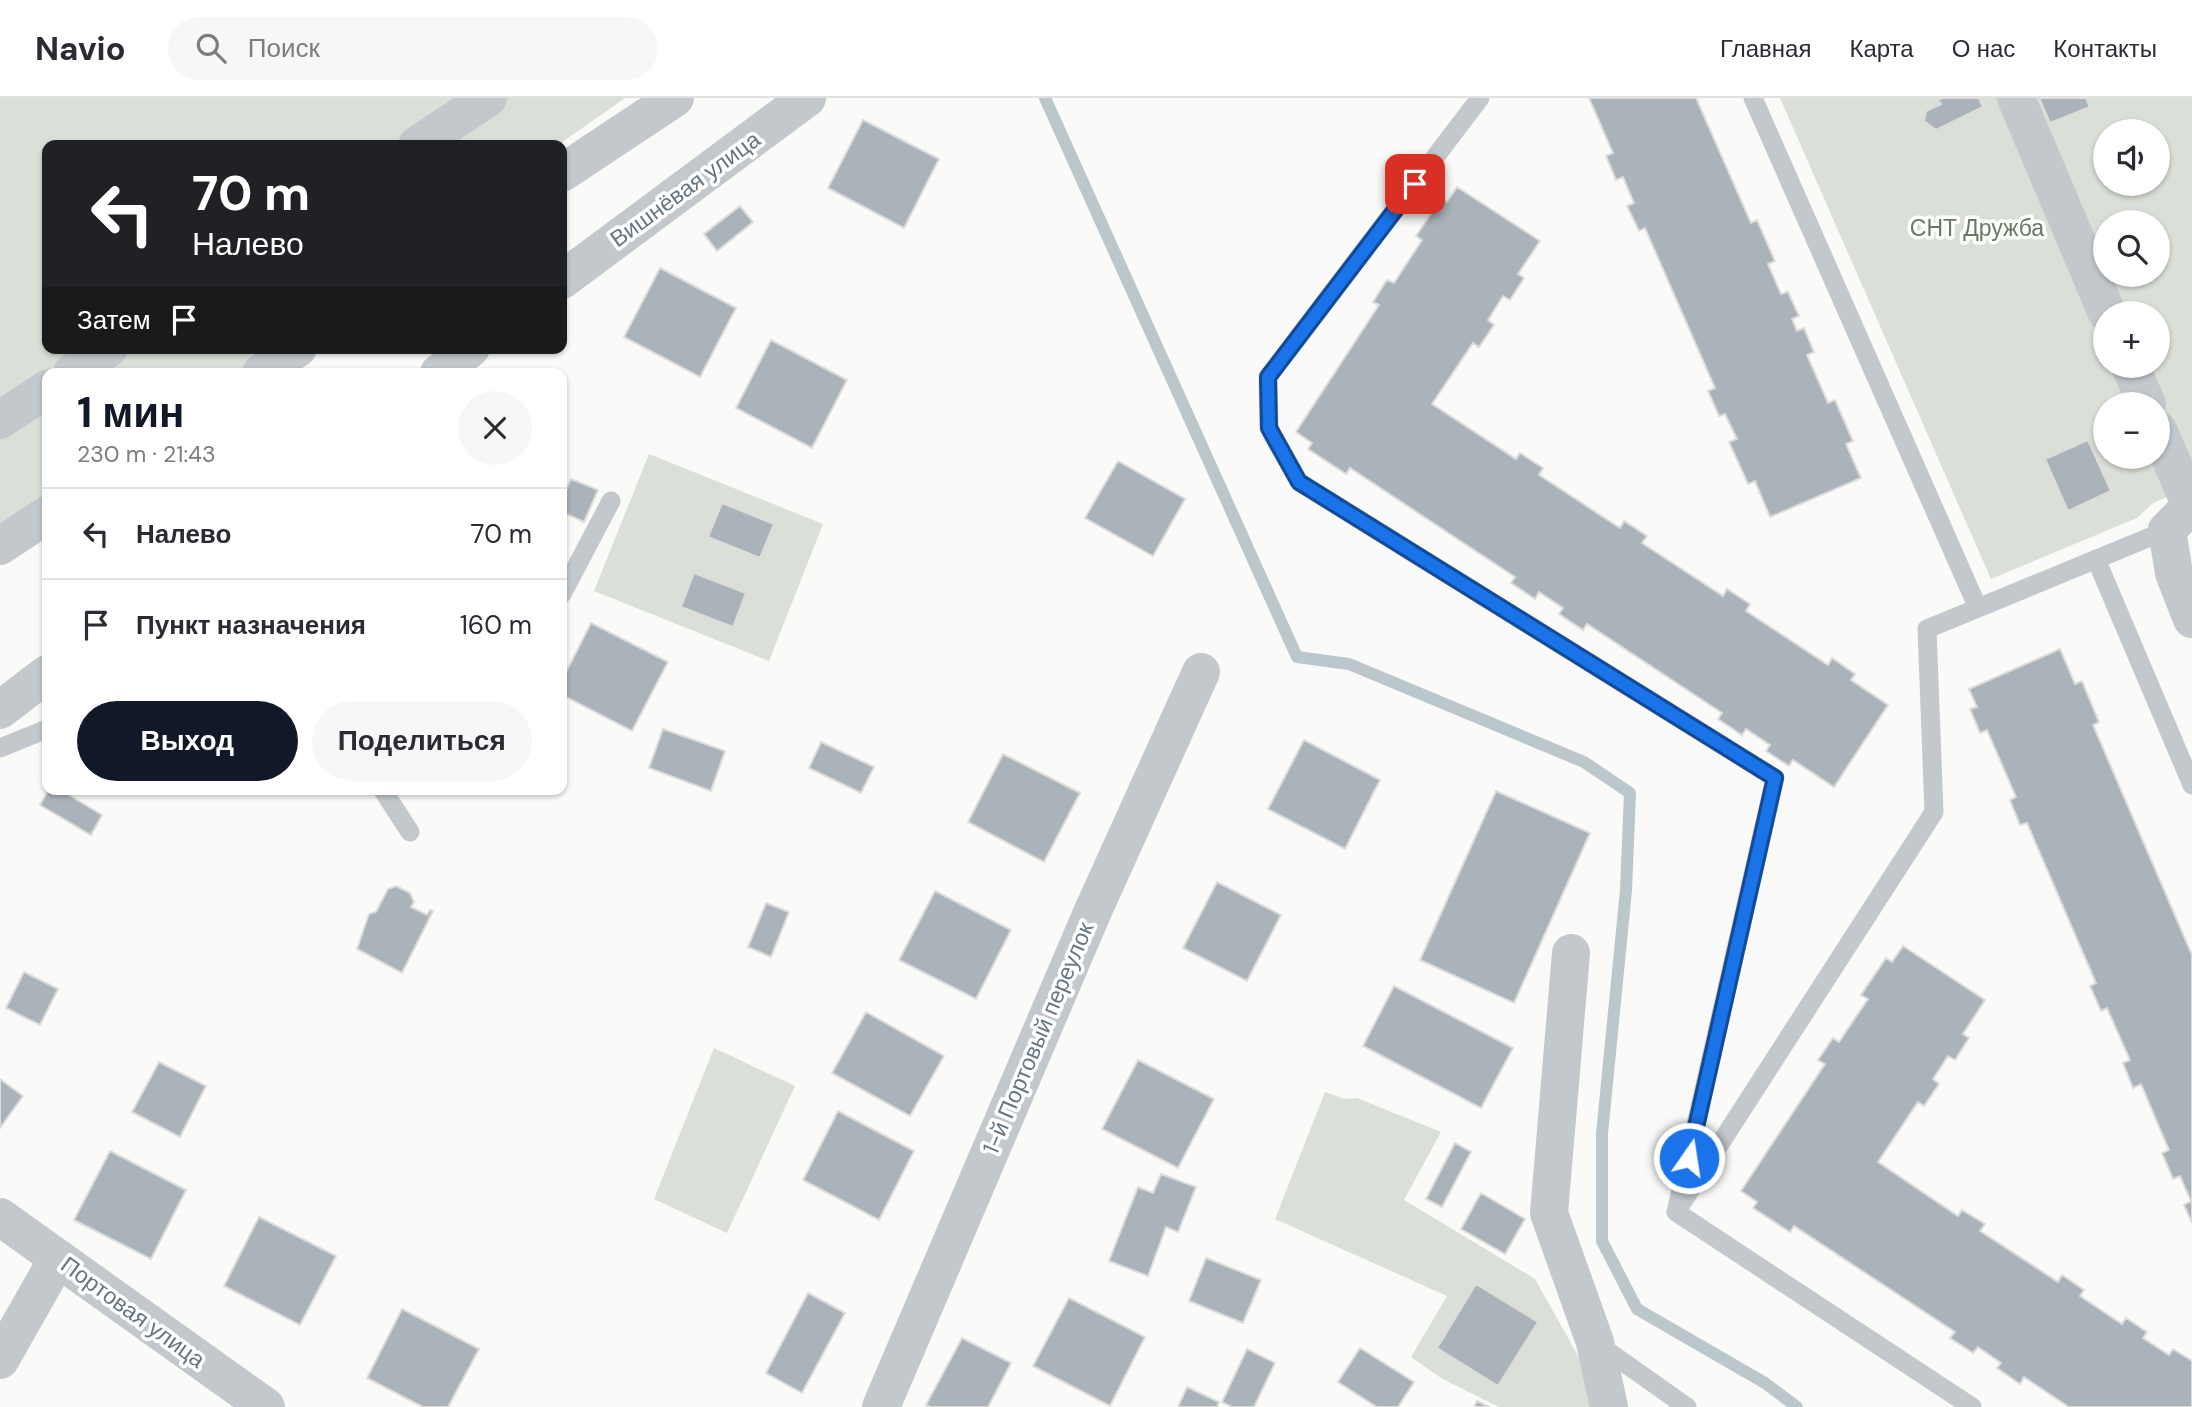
<!DOCTYPE html>
<html lang="ru">
<meta charset="utf-8">
<style>
:root{--surface:#fff;--page:#f7f7f7;--text:#2b2b33;--muted:#7c7c81;--line:#e1e1e2;--accent:#111827}
body{margin:0;font-family:"DM Sans",sans-serif;background:var(--page);color:var(--text);height:100vh;display:flex;flex-direction:column;font-size:26px;white-space:nowrap}
*{box-sizing:border-box;margin:0}
p{font-size:23px;color:var(--muted)}
.icon{flex:none;width:38px;height:38px;fill:none;stroke:currentColor;stroke-width:2;stroke-linecap:round;stroke-linejoin:round}
.map{position:relative;flex:1;overflow:hidden}
.side{position:absolute;left:42px;top:270px;width:525px;height:427px;display:flex;flex-direction:column;background:var(--surface);border-radius:14px;box-shadow:0 2px 5px #0004}
.side>*{flex:none}
.banner{position:absolute;left:42px;top:42px;width:525px;height:214px;border-radius:14px;box-shadow:0 2px 5px #0004;background:#202124;color:#fff;overflow:hidden}
.controls{position:absolute;left:2093px;top:21px;display:grid;gap:14px}
.controls a{display:grid;place-items:center;width:77px;height:77px;border-radius:50%;background:var(--surface);box-shadow:0 2px 5px #0004;font-size:35px}
.pin{position:absolute;display:grid;place-items:center;width:60px;height:60px;color:#fff;margin:-30px;border-radius:14px;box-shadow:0 4px 10px #0006}
.me{position:absolute;width:77px;margin:-38px;rotate:13deg;stroke-linejoin:round;filter:drop-shadow(0 0 5px #0008)}
.turn{display:flex;align-items:center;gap:24px;height:147px;padding:0 35px;font-size:32px}
.turn .icon{width:91px;height:91px;stroke-width:2.5}
.turn b{display:block;font-size:49px;line-height:60px}
.then{display:flex;align-items:center;height:66px;padding:0 35px;background:#0003;gap:14px;font-size:26px}
.round{display:grid;place-items:center;flex:none;width:74px;height:74px;border-radius:37px;background:var(--page)}
.summary{display:flex;align-items:center;justify-content:space-between;height:119px;padding:0 35px}
h1{font-size:42px;font-weight:700;line-height:52px;color:var(--accent)}
.cta{display:flex;gap:14px;margin-top:auto;padding:14px 35px}
.cta a{flex:1;height:80px;border-radius:42px;background:var(--accent);color:#fff;font-size:28px;font-weight:700;line-height:80px;text-align:center}
.cta a+a{background:var(--page);color:var(--text)}
ul{padding:0;list-style:none}
li{display:flex;align-items:center;gap:21px;height:91px;padding:0 35px;border-top:2px solid var(--line)}
li div{flex:1}
li b{display:block;font-size:26px}
li em{font-style:normal}
header{display:flex;align-items:center;gap:42px;box-sizing:border-box;height:98px;padding:0 35px;background:var(--surface);border-bottom:2px solid var(--line)}
header strong{font-size:33px}
nav{display:flex;gap:38px;margin-inline-start:auto;font-size:24px}
.search{width:490px;height:63px;background:var(--page);display:flex;align-items:center;gap:18px;box-sizing:border-box;padding:0 24px;border-radius:38px;color:var(--muted);font-size:26px}
.map>svg:first-child{display:block}
.green{fill:#dadfd7;fill-rule:evenodd}
.lines{fill:none;stroke-linecap:round;stroke-linejoin:round}
.stream{stroke:#bbc7cb;stroke-width:12}
.building{fill:#aab3b9;stroke:#dcdcda;stroke-width:2}
.service{stroke:#c3c8cc;stroke-width:19}
.minor{stroke:#c3c8cc;stroke-width:38}
.route-casing{stroke:#114b97;stroke-width:18}
.route{stroke:#1a73e8;stroke-width:12}
.labels{text-anchor:middle;dominant-baseline:central;stroke-width:7;stroke-linejoin:round;paint-order:stroke}
.street-label{font-size:23px;fill:#657683;stroke:#fff}
.park-label{font-size:23px;fill:#687a64;stroke:#fff}
</style>
<header>
<strong>Navio</strong>
<div class="search"><svg class="icon" aria-label="search" viewBox="0 0 24 24"><circle cx="10" cy="10" r="6"/><path d="M15 15l6 6"/></svg>Поиск</div>
<nav><a>Главная</a><a>Карта</a><a>О нас</a><a>Контакты</a></nav>
</header>
<div class="map">
<svg width="2192" height="1309" viewBox="0 0 2192 1309">
<rect width="100%" height="100%" fill="#fafaf8"/>
<path class="green" d="M0,0h625l-67,47h-511v203h224l-34,25h-190v134l-47,33z
M1780,0h412v388l-39,17 -16,15 -146,61zM2105,33h53v53h-53zM2105,124h53v53h-53zM2105,215h53v53h-53zM2105,306h53v53h-53z
M649,356l174,70 -54,137 -175,-70z
M714,950l81,38 -68,147 -73,-34z
M1325,994l20,7 12,-1 84,34 -37,68 131,79 60,107v21h-96l-58,-29 -30,-21 36,-61 -172,-77z"/>
<g class="lines">
<path class="stream" d="M1045,0l252,559 52,7 235,98 46,31 -4,97 -24,244v107l35,68 128,74 32,24"/>
</g>
<path class="building" d="M1589,0h107l55,125 6,-3 18,41 -7,3 13,30 7,-2 11,24 -7,3 5,12 7,-3 10,24 -7,3 21,48 7,-3 18,41 -7,3 15,34 -91,39 -15,-36 -7,3 -19,-42 8,-3 -12,-25 -6,2 -11,-25 7,-3 -70,-160 -6,3 -12,-25 7,-3 -11,-26 -7,3 -10,-24 7,-3z
M1942,0h37l4,9 -47,23 -12,-9 2,-10 15,-7 -3,-4z
M2039,0h47l4,9 -40,16z
M863,22l76,39 -35,69 -76,-40z
M1457,89l83,54 -22,33 6,4 -14,22 -7,-4 -15,24 6,5 -15,22 -6,-4 -41,61 84,55 4,-6 23,15 -4,7 81,53 4,-7 23,15 -5,7 81,53 4,-7 23,15 -4,7 82,54 4,-7 23,16 -4,6 37,25 -54,82 -41,-27 -4,6 -23,-15 4,-6 -24,-16 -4,6 -24,-16 4,-6 -135,-89 -4,6 -24,-16 4,-6 -24,-16 -4,7 -24,-16 4,-6 -165,-109 -4,6 -38,-25 4,-6 -16,-11 83,-127 -6,-3 14,-22 7,3 28,-43 -6,-4 25,-37 6,3z
M740,108l13,16 -36,29 -13,-17z
M660,170l76,40 -36,69 -76,-40z
M771,242l76,40 -35,68 -76,-40z
M2088,342l23,51 -43,20 -23,-52z
M1118,363l67,38 -32,57 -68,-38z
M571,381l27,11 -14,32 -22,-10v-13z
M722,405l52,21 -14,34 -52,-21z
M694,475l52,20 -13,34 -52,-20z
M591,525l77,39 -36,69 -70,-36v-15z
M2060,551l15,35 7,-3 17,41 -6,3 99,230v268l-8,-18 7,-4 -11,-25 -7,3 -11,-26 7,-3 -28,-66 -8,4 -10,-25 7,-3 -23,-52 -6,3 -11,-25 6,-3 -69,-160 -7,2 -10,-25 6,-3 -29,-67 -7,3 -10,-24 7,-2 -8,-18z
M663,631l62,22 -14,40 -62,-23z
M1304,642l76,40 -35,69 -77,-40z
M821,644l53,25 -13,26 -52,-25z
M1003,656l77,39 -36,69 -76,-40z
M49,691h10l43,26 -11,20 -51,-30z
M1496,693l94,42 -76,170 -94,-43z
M1217,784l64,33 -34,66 -64,-33z
M396,788l14,7 4,9 -3,5 16,8 3,-5 3,1 -31,62 -45,-24 12,-35 7,-2 12,-23z
M935,793l76,39 -35,69 -77,-39z
M766,805l23,9 -18,45 -23,-10z
M1903,848l82,54 -22,34 6,4 -14,22 -7,-4 -15,23 6,5 -15,22 -6,-4 -40,60 80,54 4,-6 23,14 -5,7 78,51 4,-7 22,15 -4,6 42,28 4,-6 21,14 -4,6 26,17 4,-6 19,12v46h-123l-45,-30 -4,7 -23,-16 4,-5 -23,-16 -5,6 -23,-15 5,-6 -161,-106 -4,6 -37,-24 4,-6 -16,-11 84,-127 -7,-4 15,-22 6,4 29,-43 -7,-4 25,-37 6,4z
M24,874l34,17 -18,36 -34,-17z
M1394,888l119,62 -32,60 -118,-62z
M866,914l78,44 -34,60 -78,-43z
M1138,962l76,39 -36,69 -76,-39z
M159,964l47,24 -26,51 -48,-25z
M0,981l23,17 -23,32z
M838,1013l76,40 -35,69 -76,-40z
M1455,1045l16,9 -29,55 -16,-8z
M110,1053l76,39 -35,69 -77,-39z
M1161,1076l35,13 -18,45 -12,-5 -18,49 -39,-15 29,-74 15,6z
M1481,1095l44,26 -20,35 -44,-25z
M259,1119l77,39 -36,69 -76,-39z
M1206,1160l55,22 -18,43 -54,-22z
M1476,1186l62,38 -40,64 -61,-38z
M808,1195l37,20 -43,80 -36,-20z
M1069,1200l76,39 -35,69 -77,-40z
M402,1211l77,40 -31,58h-25l-56,-29z
M962,1240l49,25 -23,44h-58l-4,-2z
M1360,1250l54,34 -16,25h-21l-39,-25z
M1247,1251l28,14 -21,44h-22l-10,-5z
M1187,1289l32,15 -2,5h-39z
M1477,1303l12,6h-15z"/>
<g class="lines">
<path class="service" d="M1480,0l-212,279 1,51 30,54 476,296 -99,434
M1753,0l224,508
M2096,461l96,226
M562,496l49,-93
M0,650l47,-19
M382,691l28,43
M1599,1247l88,62
M1972,1309l-296,-195 258,-400 -7,-183 240,-99"/>
<path class="minor" d="M2016,0l91,215
M417,47l71,-47
M562,75l113,-75
M562,182l245,-182
M2130,268l17,38
M72,275l37,-25
M261,275l37,-25
M439,275l32,-25
M0,322l47,-31
M2158,332l33,76
M2192,407l-25,25 7,43 18,46
M0,448l47,-31
M0,612l47,-36
M1571,855l-22,260 46,129 14,65
M0,1119l266,190
M0,1262l58,-102
M881,1309l211,-494 109,-241"/>
</g>
<g class="lines">
<g class="route-casing">
<path id="route" d="M1415,86l-147,193 1,51 30,54 476,296 -86,380"/>
</g>
<use href="#route" class="route"/>
</g>
<g class="labels">
<g class="street-label">
<text transform="translate(685 91) rotate(-36)">Вишнёвая улица</text>
<text transform="translate(1038 940) rotate(-67)">1-й Портовый переулок</text>
<text transform="translate(133 1214) rotate(36)">Портовая улица</text>
</g>
<g class="park-label">
<text x="1977" y="130">СНТ Дружба</text>
</g>
</g>
</svg>
<div class="controls">
<a><svg class="icon" aria-label="sound" viewBox="0 0 24 24"><path d="M4 9h4l5-4v14l-5-4H4zM17 9q2 3 0 6"/></svg></a>
<a><svg class="icon" aria-label="search" viewBox="0 0 24 24"><circle cx="10" cy="10" r="6"/><path d="M15 15l6 6"/></svg></a>
<a>+</a>
<a>−</a>
</div>
<div class="pin" style="left:1415px;top:86px;background:#d93025"><svg class="icon" aria-label="arrive" viewBox="0 0 24 24"><path d="M6 21V4h12l-3 4 3 4H6"/></svg></div>
<svg class="me" style="left:1689px;top:1060px" viewBox="-20 -20 40 40"><circle r="17" fill="#1a73e8" stroke="#fff" stroke-width="3"/><path d="M0-11L8 9 0 5-8 9z" fill="#fff"/></svg>
<div class="banner">
<div class="turn"><svg class="icon" aria-label="left" viewBox="0 0 24 24"><path d="M17 20v-9H6M10 6l-5 5 5 5"/></svg><div><b>70 m</b>Налево</div></div>
<div class="then">Затем<svg class="icon" aria-label="arrive" viewBox="0 0 24 24"><path d="M6 21V4h12l-3 4 3 4H6"/></svg></div>
</div>
<section class="side">
<div class="summary"><div><h1>1 мин</h1><p>230 m · 21:43</p></div><a class="round"><svg class="icon" aria-label="close" viewBox="0 0 24 24"><path d="M6 6l12 12M18 6L6 18"/></svg></a></div>
<ul>
<li><svg class="icon" aria-label="left" viewBox="0 0 24 24"><path d="M17 20v-9H6M10 6l-5 5 5 5"/></svg><div><b>Налево</b></div><em>70 m</em></li>
<li><svg class="icon" aria-label="arrive" viewBox="0 0 24 24"><path d="M6 21V4h12l-3 4 3 4H6"/></svg><div><b>Пункт назначения</b></div><em>160 m</em></li>
</ul>
<div class="cta"><a>Выход</a><a>Поделиться</a></div>
</section>
</div>
